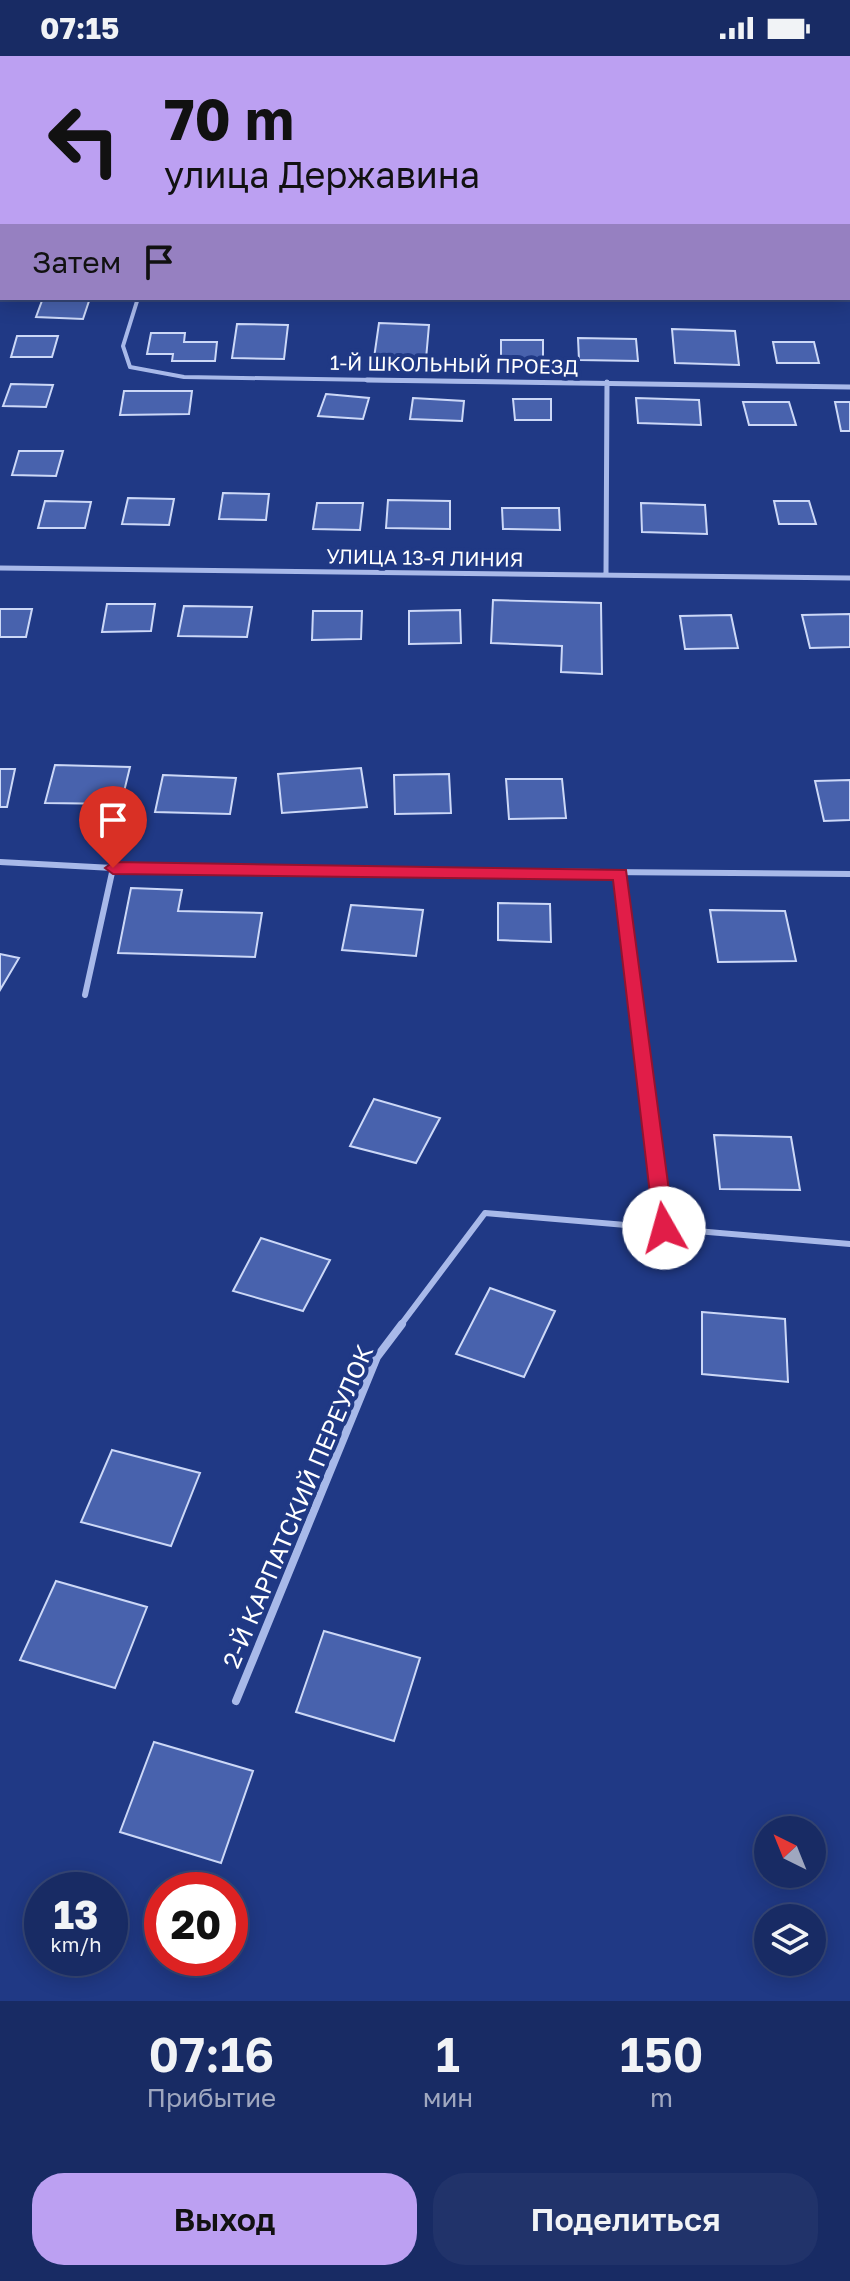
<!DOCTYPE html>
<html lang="ru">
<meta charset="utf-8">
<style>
:root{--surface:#182b64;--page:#21336a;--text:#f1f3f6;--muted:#9fa7bf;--line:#364778;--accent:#bca0f2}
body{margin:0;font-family:"Golos Text",sans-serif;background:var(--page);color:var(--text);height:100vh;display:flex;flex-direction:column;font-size:30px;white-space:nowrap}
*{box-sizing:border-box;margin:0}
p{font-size:26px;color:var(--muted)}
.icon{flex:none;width:44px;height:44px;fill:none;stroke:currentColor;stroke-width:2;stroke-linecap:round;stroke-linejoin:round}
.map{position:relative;height:1945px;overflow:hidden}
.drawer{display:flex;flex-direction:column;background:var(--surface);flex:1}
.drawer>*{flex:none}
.top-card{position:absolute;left:0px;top:0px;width:850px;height:244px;box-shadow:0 4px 20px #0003,0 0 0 2px var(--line);background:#bca0f2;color:#111;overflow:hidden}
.needle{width:52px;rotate:317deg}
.fabs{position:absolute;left:754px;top:1760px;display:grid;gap:16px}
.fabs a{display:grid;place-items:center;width:72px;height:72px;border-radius:50%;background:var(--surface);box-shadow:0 4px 20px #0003,0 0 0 2px var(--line);font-size:40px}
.speed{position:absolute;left:24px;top:1816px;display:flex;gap:16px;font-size:40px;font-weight:700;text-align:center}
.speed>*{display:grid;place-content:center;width:104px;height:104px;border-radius:50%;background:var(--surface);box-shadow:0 4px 20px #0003,0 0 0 2px var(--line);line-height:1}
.speed small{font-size:20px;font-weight:400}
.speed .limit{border:12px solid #d22;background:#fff;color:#111}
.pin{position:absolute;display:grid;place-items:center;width:68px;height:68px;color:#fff;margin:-82px -34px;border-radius:50% 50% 50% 0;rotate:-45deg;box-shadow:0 0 8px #0007}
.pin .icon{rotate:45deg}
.me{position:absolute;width:88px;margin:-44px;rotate:353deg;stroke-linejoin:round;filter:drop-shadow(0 0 6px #0008)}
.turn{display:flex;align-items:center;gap:28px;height:168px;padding:0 32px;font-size:36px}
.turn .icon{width:104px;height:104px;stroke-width:2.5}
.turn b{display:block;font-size:56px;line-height:68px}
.then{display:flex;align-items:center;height:76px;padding:0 32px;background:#0003;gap:16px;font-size:30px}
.eta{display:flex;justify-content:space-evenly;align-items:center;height:136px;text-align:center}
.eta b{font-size:48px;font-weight:600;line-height:56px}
.primary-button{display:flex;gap:16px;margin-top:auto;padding:16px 32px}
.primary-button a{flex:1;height:92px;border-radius:32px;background:var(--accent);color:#111;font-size:32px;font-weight:600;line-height:92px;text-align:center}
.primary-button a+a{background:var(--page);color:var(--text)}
.status{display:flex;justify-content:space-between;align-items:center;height:56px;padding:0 40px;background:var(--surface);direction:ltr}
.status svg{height:22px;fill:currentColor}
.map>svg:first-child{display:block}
.building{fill:#4862ad;stroke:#ccd8f7;stroke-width:2}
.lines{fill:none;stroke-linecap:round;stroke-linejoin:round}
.lane-far3{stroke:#a8b9e9;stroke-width:4}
.lane-far2{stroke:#a8b9e9;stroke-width:5}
.lane-far1{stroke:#a8b9e9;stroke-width:6}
.lane{stroke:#a8b9e9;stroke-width:8}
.route{fill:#e11d48;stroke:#92132f;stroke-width:2}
.labels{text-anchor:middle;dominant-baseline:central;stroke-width:8;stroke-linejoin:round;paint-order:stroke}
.far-street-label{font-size:20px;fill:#fff;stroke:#203985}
.street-label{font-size:24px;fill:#fff;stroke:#203985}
</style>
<div class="status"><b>07:15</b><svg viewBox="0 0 49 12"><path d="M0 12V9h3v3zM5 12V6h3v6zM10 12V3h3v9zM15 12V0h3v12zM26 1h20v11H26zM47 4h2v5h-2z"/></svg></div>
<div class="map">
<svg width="850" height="1945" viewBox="0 0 850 1945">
<rect width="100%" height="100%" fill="#203985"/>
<path class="building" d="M43,242h47l-7,21 -47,-2z
M379,267l50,2 -3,34 -52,-1z
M237,268l51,1 -4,34 -52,-1z
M672,273l63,2 4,34 -64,-2z
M151,277h34l-1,9h33l-2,19h-43l1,-7h-26z
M17,280h41l-6,21h-41z
M578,282l58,1 2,22 -59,-1z
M501,284h42v21h-42z
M773,286h41l5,21h-42z
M11,328l42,1 -7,22 -43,-1z
M124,335h68l-3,23 -69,1z
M326,338l43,4 -6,21 -45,-3z
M413,342l51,3 -2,20 -52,-2z
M636,342l63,2 2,25 -63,-2z
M513,343h38v21h-36z
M743,346h46l7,23h-47z
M835,346h15v29h-9z
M19,395h44l-7,25 -44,-1z
M223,437l46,1 -3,26 -47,-1z
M128,442l46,1 -5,26 -47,-1z
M388,444l62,1v28l-64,-1z
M45,445l46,1 -6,26h-47z
M774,445h35l7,23h-37z
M317,447h46l-3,27 -47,-1z
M641,447l64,2 2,29 -65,-2z
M502,452h57l1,22 -57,-1z
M493,544l108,3 1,71 -41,-2 1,-26 -71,-3z
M107,548h48l-4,27 -49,1z
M184,550l68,1 -5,30 -69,-1z
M0,553h32l-6,28h-26z
M460,554l1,33 -52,1v-33z
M313,555h49l-1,28 -49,1z
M850,558v33l-40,1 -8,-33z
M731,559l7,33 -53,1 -5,-33z
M55,709l75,2 -9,37 -76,-1z
M361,712l6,39 -85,6 -4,-39z
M0,713h15l-8,38h-7z
M449,718l2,39 -56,1 -1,-39z
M163,719l73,3 -6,36 -75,-2z
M506,723h56l4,39 -57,1z
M850,724v40l-26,1 -9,-40z
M131,832l51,2 -4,21 84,2 -7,44 -137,-4z
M498,847l52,1 1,38 -53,-2z
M351,849l72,5 -7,46 -74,-6z
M710,854l75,1 11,50 -78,1z
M0,898l19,4 -19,32z
M374,1043l66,19 -24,45 -66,-17z
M714,1079l77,2 9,53 -80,-1z
M261,1182l69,22 -27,51 -70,-20z
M490,1232l65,23 -31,66 -68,-23z
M702,1256l83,7 3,63 -86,-8z
M112,1394l88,23 -29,73 -90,-24z
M56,1525l91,26 -32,81 -95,-28z
M324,1575l96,27 -26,83 -98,-29z
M154,1686l99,29 -32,92 -101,-31z"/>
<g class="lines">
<path class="lane-far3" d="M138,242l-15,48 7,21 54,10 316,5"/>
<path class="lane-far2" d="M367,324l483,7
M0,512l850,10
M606,519l1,-193"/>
<path class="lane-far1" d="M0,806l113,6 737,6
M620,818l44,354
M85,939l28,-127
M400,1270l85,-113 365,31"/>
<path class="lane" d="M236,1645l141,-344 25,-33"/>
</g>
<path class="route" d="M113,806l513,8 48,358 -3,6 -7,2 -7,-2 -3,-6 -41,-348 -500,-6 -8,-6z"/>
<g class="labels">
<g class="far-street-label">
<text transform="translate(454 308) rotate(1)">1-Й ШКОЛЬНЫЙ ПРОЕЗД</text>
<text transform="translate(425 501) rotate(1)">УЛИЦА 13-Я ЛИНИЯ</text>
</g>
<g class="street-label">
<text transform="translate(297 1450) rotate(-67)">2-Й КАРПАТСКИЙ ПЕРЕУЛОК</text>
</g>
</g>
</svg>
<div class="fabs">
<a><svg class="needle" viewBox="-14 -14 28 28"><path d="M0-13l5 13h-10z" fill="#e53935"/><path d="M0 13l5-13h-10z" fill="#9fa7bf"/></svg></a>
<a><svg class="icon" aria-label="layers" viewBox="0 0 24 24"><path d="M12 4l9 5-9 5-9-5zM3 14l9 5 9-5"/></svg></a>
</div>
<div class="speed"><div>13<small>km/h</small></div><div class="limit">20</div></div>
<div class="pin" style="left:113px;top:812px;background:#d93025"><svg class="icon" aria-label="arrive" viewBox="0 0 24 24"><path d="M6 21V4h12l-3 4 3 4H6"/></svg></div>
<svg class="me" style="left:664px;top:1172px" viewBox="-20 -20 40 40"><circle r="19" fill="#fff"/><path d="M0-13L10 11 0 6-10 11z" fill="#e11d48"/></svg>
<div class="top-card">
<div class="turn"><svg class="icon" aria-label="left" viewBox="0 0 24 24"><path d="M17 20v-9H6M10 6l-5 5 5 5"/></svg><div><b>70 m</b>улица Державина</div></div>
<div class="then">Затем<svg class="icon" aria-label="arrive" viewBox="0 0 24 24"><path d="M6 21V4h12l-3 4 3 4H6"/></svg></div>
</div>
</div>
<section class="drawer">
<div class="eta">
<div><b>07:16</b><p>Прибытие</p></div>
<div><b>1</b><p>мин</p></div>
<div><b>150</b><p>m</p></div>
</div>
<div class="primary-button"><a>Выход</a><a>Поделиться</a></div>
</section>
